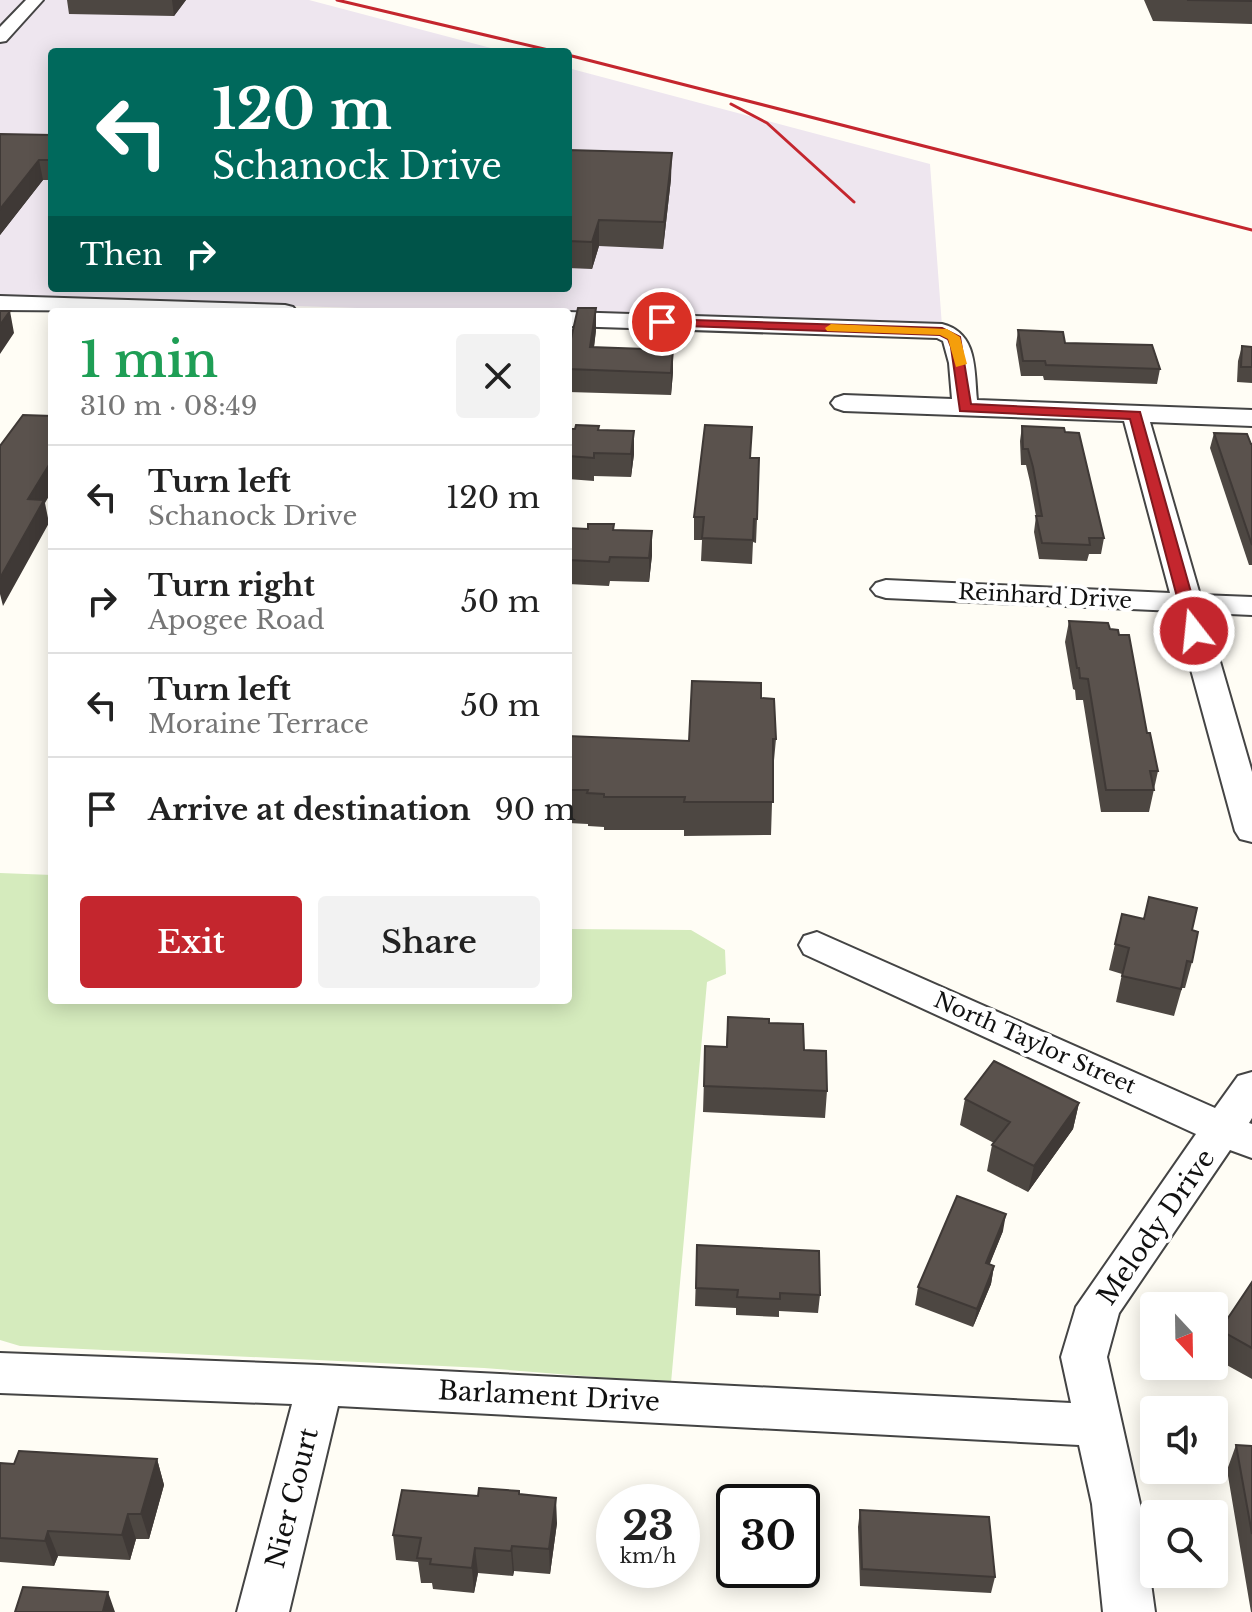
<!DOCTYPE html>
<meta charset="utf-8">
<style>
:root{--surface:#fff;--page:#f2f2f2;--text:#222;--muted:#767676;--line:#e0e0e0;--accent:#c4262e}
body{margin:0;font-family:"Libre Baskerville",serif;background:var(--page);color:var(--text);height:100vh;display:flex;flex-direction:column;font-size:30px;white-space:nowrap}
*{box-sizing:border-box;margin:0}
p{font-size:26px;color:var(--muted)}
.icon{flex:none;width:44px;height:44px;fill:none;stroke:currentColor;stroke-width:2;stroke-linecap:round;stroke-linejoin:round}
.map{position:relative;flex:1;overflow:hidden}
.drawer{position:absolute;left:48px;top:308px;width:524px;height:696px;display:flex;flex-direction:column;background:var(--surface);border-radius:8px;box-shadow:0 4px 20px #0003}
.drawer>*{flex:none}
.hud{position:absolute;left:48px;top:48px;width:524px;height:244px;border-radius:8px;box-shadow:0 4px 20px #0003;background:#00695c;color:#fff;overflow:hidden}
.needle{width:52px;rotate:158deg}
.fabs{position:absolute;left:1140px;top:1292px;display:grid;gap:16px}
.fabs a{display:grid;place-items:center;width:88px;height:88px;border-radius:8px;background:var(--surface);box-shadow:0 4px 20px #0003;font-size:40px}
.speed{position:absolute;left:596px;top:1484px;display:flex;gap:16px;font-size:40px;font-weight:700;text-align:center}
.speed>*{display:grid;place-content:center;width:104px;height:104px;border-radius:50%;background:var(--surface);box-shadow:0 4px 20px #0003;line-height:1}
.speed small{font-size:20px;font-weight:400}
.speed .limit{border:4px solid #111;border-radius:12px;background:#fff;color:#111}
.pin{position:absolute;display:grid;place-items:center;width:68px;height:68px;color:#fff;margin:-34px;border:4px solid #fff;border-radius:50%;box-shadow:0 2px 8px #0007}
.me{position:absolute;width:88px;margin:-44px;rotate:344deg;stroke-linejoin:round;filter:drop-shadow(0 0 6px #0008)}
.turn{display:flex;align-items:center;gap:28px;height:168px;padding:0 32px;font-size:36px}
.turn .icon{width:104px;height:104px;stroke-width:2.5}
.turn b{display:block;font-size:56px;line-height:68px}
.then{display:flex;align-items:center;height:76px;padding:0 32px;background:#0003;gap:16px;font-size:30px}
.round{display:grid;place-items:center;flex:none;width:84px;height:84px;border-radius:8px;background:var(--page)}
.overview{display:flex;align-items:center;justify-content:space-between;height:136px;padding:0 32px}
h1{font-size:48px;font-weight:600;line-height:60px;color:#1e9e55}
.primary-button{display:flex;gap:16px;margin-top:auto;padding:16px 32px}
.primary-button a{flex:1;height:92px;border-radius:8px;background:var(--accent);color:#fff;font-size:32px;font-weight:600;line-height:92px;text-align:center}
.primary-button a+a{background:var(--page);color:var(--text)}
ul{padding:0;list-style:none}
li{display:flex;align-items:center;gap:24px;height:104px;padding:0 32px;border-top:2px solid var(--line)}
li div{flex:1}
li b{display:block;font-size:30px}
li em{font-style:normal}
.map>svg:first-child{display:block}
.industrial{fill:#eee6ef}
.green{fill:#d5ebbd}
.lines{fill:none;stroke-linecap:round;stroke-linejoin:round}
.minor-casing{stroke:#444;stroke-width:4}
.minor{fill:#fff;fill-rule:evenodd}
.rail{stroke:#c4262e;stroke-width:3}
.wall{fill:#4d4742}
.shaded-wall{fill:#3f3936}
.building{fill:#5a524d;stroke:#3f3936;stroke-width:2}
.route{fill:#c4262e;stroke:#7f191e;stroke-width:2}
.slow{fill:#f59e0b}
.labels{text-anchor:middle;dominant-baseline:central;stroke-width:8;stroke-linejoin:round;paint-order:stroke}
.street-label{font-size:22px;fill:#111;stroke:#fff}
.near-street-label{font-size:26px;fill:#111;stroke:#fff}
</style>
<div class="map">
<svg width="1252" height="1612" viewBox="0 0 1252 1612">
<rect width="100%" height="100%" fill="#fffdf5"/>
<path class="industrial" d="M0,0h309l197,52h-454v236h516v-220l362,96 12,162 -942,-29z"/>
<path class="green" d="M0,873l52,2v125h516v-71l123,1 34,20 1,24 -19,8 -36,401 -187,-15 -464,-22 -20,-6z"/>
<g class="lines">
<g class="minor-casing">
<path id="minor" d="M26,0h17l-37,41 -6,1v-15z
M0,296l285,9 8,2 4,5 -297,-2z
M568,312l374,12c36,9 32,46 35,76l275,10v16l-102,-4 50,173 52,2v18l-46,-2 46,159v70l-12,-3 -5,-8 -60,-220 -289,-13 -10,-3 -5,-6 5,-6 10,-3 284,13 -46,-172 -280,-10 -9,-3 -4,-5 4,-5 9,-3 108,4 -3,-36 -6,-22 -6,-3 -369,-12z
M817,932l398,176 23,-32 14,-4v46l-3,5 3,1v34l-22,-8 -111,163 -12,44 33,147 15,108h-52l-11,-108 -13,-59 -741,-39 -49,206h-52l55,-208 -292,-11v-40l320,12 751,38 -10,-46 15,-50 120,-173 -392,-180 -5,-9 5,-9z"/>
</g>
<use href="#minor" class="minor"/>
<path class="rail" d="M337,0l220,52
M568,55l684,175
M731,104l36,19 87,79"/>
</g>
<path class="wall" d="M67,0h119l-12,16 -105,-2z
M1144,0h108v24l-99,-3z
M0,134l52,1v45h-9l-43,55z
M568,150l103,29 -8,70 -64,-3 -7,23 -24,-1z
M596,330l-2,18 79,24 -2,23 -103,-3v-40z
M1018,330l142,39 -3,15 -113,-4 -1,-4h-22l-5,-31z
M1242,346l10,1v36l-15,-1 1,-21z
M1022,426l43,6 39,106 -3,16h-12l-2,7 -48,-2 -5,-27 2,-16 -6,-34 -4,-17h-5l-1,-24z
M568,429l66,2v23l-3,23 -37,-1v5l-26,-2z
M1214,433l38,11v121h-3l-39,-117z
M750,458l7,61 -1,24 -3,-1 -1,22 -51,-3 1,-21h-8v-23z
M568,528l84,3v24l-3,27 -39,-1 -1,5 -41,-2z
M1069,621l41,8 37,104 11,38 -9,41h-48l-18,-112h-7l-1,-10 -2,-1 -8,-47z
M761,698l15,41 -3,32 -2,64 -87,1v-6h-80v-3l-16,-1v-2l-20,-1v-87l121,5z
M1122,914l70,16v32l-7,26h-3l-8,28 -58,-14 6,-28 -13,-4z
M728,1017l41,6 35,27 23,41 -2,27 -122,-6 2,-66 21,1z
M965,1099l114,4 -6,26 -45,63 -41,-21 5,-26 2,-2 -34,-18z
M1003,1231l-14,34 5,1 -3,18 -18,43 -58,-22 3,-18z
M697,1245l123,50 -2,18 -39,-2v6l-43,-2v-7l-41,-2z
M1252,1282v97l-38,-21v-11l6,-17z
M1236,1445l16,1v166h-1l-24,-142z
M157,1459l7,26 -15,54h-13l-6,21 -72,-4 -4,10 -54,-4v-99l14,1z
M519,1495l38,28 -7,51 -36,-3 -1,5 -35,-3 -4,20 -41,-4 -1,-6h-11l-3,-21 -22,-2 -3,-25 85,-39z
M860,1510l135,67 -4,16 -131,-7 -2,-59z"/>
<path class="shaded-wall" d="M172,0h14l-12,16z
M672,153l-1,26 -8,70 1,-27z
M39,160l4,20 -43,55v-26z
M599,220v26l-7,23v-27z
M596,308v22l-5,39 -1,-22z
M10,311l4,22 -14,21v-29z
M673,350v22l-2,23v-22z
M634,431v23l-3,23v-23z
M52,460v31l-7,12 4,20 -46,83 -3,-12v-16l28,-79z
M652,531v24l-3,27v-24z
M1079,1103l-6,26 -45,63 6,-26z
M1006,1214l-3,17 -20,50 3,-18z
M994,1266l-3,18 -18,43 4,-18z
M157,1459l7,26 -15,54 -8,-25z
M556,1498l1,25 -7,51 -1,-25z
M128,1514l8,25 -6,21 -8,-25z
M48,1531l10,25 -4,10 -9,-25z
M512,1546l2,25 -1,5 -2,-25z
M475,1548l3,25 -4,20 -2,-25z
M108,1592l7,20h-11l-1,-1z"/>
<path class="building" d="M1187,0h65v1z
M0,134l52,1v25h-13l-39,49z
M568,150l104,3 -8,69 -65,-2 -7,22 -24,-1z
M578,308h18l-6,39 83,3 -2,23 -103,-4v-17z
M0,311h10l-10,14z
M1018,330l45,2 2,11 87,2 8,24 -114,-4 -1,-4h-22z
M1242,346l10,1v20h-11z
M23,415l29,1v44l-24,39 16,1 -44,78v-132z
M576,425l23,1 -1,4 36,1 -3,23 -37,-1v5l-26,-2v-27h7z
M705,425l47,2 -2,31h9l-2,61h-3l-1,21 -51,-2 2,-21h-10z
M1022,426l42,2 1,4 14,1 25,105h-15l1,7 -48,-2 -6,-27h6l-9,-49 -5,-18h-5z
M1214,433l33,1 4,10h1v101z
M588,524h26l-1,6 39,1 -3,27 -39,-1 -1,5 -41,-2v-32l20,1z
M1069,621l39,2 2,6 8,1 1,5h10l18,98h3l8,38h-8l4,19h-48l-18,-111 -8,-1 -1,-10h-2z
M692,681l69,2v15l13,1 2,40h-3v63h-89l1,-5h-81v-3l-17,-1 1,-3h-20v-54l121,5z
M1149,897l48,11 -5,22 6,2 -6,30 -5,-1 -6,28 -59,-13 7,-28 -14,-4 7,-30 22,5z
M728,1017l41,2v4l34,1 1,26 22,1 1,40 -123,-5 1,-40 22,1z
M994,1061l85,42 -45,63 -42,-21 18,-23 -45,-23z
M957,1196l49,18 -20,49 8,3 -17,43 -59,-22z
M697,1245l122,6 1,44 -40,-2v6l-43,-2 1,-7 -42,-2z
M1252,1282v66l-32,-18z
M1236,1445l16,1v88z
M19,1451l138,8 -16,55h-13l-6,21 -74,-4 -3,10 -45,-3v-75l14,1z
M479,1488l40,3v3l37,4 -7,51 -37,-3 -1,5 -36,-3 -3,20 -42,-4 1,-5 -14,-1 4,-20 -28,-3 9,-45 76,6z
M860,1510l129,7 6,60 -133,-8z
M23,1587l85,5 -5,19 8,1h-96z"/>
<path class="route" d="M662,319l280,9 18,9 11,67 169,8 62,219 -8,5 -8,-5 -56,-212 -170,-8 -9,-64 -3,-8 -8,-4 -283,-10 -2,-3z"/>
<path class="slow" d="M831,324l116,5 13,8 7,27 -11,3 -8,-28 -8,-4 -113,-4 -2,-3z"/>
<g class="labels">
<g class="street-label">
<text transform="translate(1045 596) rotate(3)">Reinhard Drive</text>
<text transform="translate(1035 1043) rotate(24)">North Taylor Street</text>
</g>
<g class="near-street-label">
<text transform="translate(1156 1227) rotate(-55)">Melody Drive</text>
<text transform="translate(549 1396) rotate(3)">Barlament Drive</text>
<text transform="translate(292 1498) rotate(-76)">Nier Court</text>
</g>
</g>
</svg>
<div class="fabs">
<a><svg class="needle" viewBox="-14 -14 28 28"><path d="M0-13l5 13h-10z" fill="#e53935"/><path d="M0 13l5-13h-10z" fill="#767676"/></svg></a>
<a><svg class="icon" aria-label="sound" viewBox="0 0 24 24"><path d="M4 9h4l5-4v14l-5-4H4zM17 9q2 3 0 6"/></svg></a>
<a><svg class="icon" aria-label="search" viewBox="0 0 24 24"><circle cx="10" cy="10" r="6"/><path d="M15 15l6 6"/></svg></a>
</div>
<div class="speed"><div>23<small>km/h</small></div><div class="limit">30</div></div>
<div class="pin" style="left:662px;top:322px;background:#d93025"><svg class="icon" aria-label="arrive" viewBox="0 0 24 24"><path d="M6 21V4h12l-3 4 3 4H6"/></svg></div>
<svg class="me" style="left:1194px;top:631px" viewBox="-20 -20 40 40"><circle r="17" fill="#c4262e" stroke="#fff" stroke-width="3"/><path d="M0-11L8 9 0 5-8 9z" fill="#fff"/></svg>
<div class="hud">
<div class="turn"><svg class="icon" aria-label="left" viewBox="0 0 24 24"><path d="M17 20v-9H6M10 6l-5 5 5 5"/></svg><div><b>120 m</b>Schanock Drive</div></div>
<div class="then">Then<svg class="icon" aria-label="right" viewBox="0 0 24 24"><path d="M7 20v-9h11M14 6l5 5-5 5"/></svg></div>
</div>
<section class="drawer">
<div class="overview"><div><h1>1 min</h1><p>310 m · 08:49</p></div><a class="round"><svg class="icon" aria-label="close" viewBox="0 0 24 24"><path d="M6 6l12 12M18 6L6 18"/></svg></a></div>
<ul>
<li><svg class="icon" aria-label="left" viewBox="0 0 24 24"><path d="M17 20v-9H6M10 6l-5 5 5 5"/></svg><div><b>Turn left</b><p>Schanock Drive</p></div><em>120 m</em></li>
<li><svg class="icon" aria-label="right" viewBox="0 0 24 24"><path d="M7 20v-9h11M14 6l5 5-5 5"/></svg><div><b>Turn right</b><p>Apogee Road</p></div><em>50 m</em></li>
<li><svg class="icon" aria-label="left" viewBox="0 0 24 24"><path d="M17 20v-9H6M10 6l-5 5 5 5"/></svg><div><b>Turn left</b><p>Moraine Terrace</p></div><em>50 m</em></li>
<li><svg class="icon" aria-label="arrive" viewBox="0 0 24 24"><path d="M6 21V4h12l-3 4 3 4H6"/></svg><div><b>Arrive at destination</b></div><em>90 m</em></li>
</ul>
<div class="primary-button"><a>Exit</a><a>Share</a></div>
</section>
</div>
